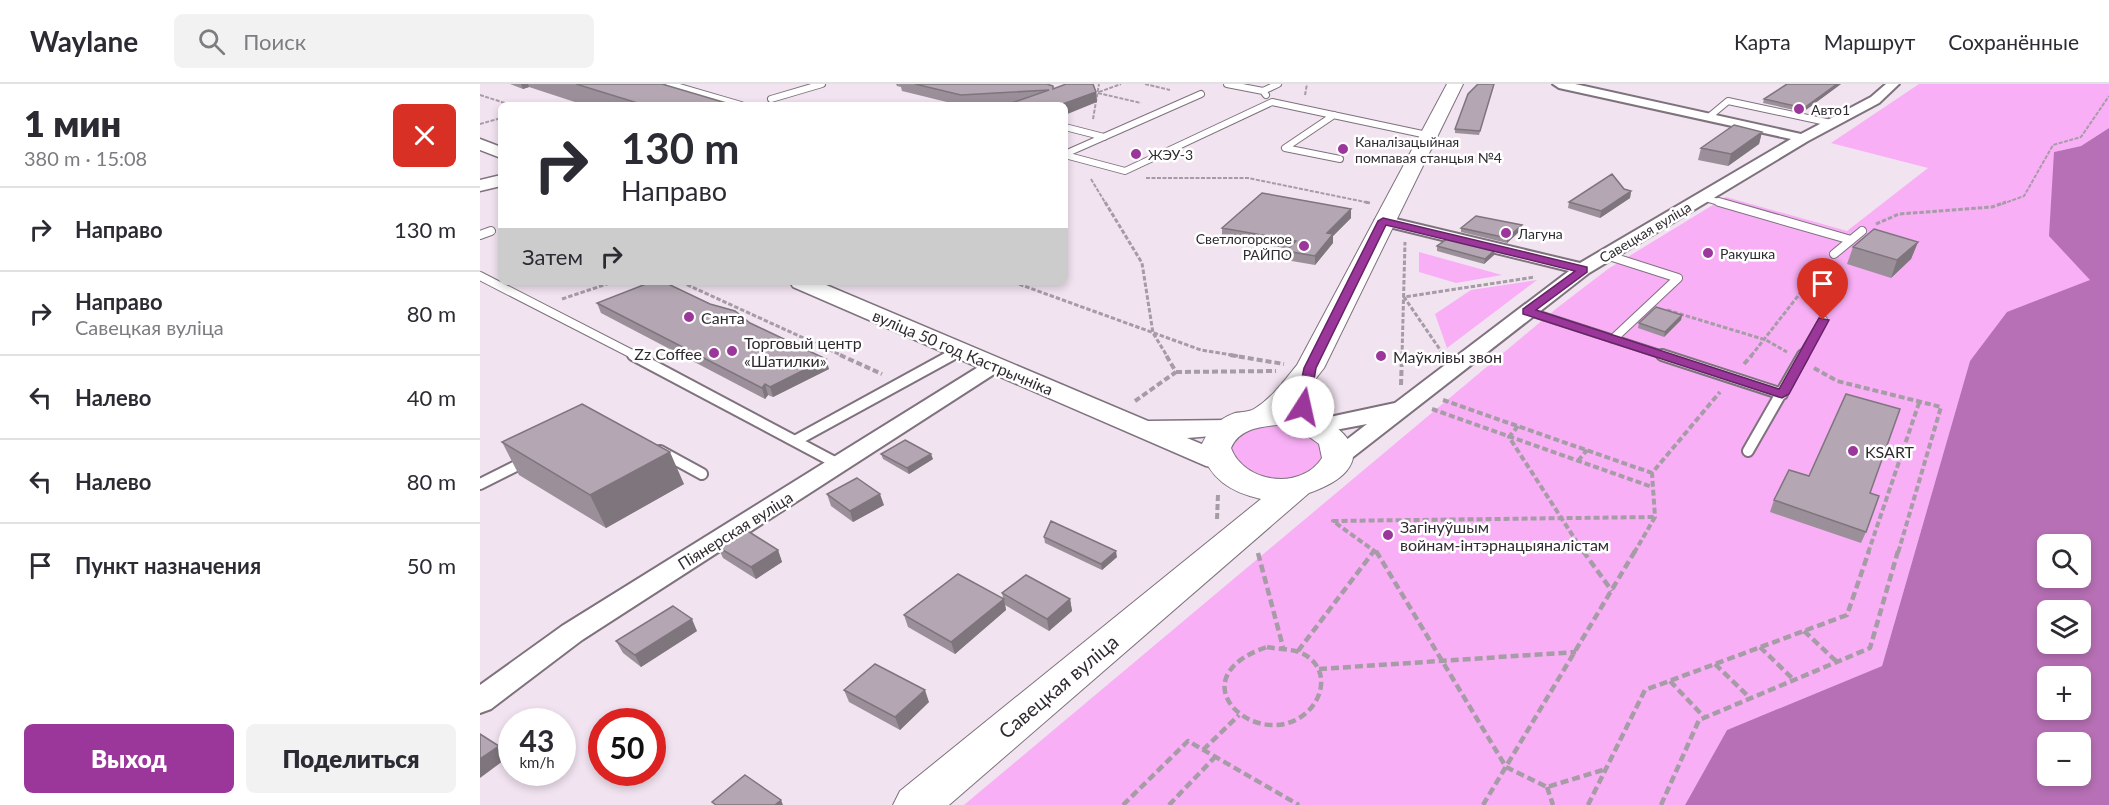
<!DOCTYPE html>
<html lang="ru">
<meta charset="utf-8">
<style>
:root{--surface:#fff;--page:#f2f2f3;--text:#2b2b33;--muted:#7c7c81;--line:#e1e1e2;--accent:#9b369b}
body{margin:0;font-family:Lato,sans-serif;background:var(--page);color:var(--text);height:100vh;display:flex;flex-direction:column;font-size:22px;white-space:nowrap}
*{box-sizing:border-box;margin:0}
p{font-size:20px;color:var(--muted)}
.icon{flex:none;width:33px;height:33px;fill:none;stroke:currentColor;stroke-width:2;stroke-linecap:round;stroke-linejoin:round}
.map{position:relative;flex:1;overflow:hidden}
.drawer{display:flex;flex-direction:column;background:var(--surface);width:480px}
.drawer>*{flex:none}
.top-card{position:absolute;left:18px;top:18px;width:570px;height:183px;border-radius:9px;box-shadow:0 3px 9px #0003;background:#fff;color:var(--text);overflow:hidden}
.fabs{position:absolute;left:1557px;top:450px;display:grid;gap:12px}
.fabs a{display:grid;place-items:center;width:54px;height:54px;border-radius:9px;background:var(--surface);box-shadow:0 3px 9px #0003;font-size:30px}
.speed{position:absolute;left:18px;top:624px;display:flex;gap:12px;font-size:30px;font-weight:700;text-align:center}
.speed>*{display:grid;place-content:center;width:78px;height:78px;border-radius:50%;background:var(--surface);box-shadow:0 3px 9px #0003;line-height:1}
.speed small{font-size:15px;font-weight:400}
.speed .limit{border:9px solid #d22;background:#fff;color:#111}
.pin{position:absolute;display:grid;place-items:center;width:51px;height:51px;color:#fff;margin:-62px -26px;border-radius:50% 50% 50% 0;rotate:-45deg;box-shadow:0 0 6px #0007}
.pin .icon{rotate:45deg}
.me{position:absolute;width:66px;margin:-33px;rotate:10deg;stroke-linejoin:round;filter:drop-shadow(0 0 4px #0008)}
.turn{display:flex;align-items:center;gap:21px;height:126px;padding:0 24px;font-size:27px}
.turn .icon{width:78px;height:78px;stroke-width:2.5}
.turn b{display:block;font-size:42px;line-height:51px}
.then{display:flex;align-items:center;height:57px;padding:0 24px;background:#0003;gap:12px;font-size:22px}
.round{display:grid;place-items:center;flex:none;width:63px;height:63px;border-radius:9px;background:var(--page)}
.head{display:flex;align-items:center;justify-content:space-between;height:102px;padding:0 24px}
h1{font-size:36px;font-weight:800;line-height:45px}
.button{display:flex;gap:12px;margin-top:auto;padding:12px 24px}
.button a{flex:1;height:69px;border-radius:9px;background:var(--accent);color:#fff;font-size:24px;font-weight:800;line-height:69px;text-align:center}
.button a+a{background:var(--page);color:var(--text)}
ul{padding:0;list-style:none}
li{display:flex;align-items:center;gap:18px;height:84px;padding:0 24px;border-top:2px solid var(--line)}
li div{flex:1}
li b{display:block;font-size:22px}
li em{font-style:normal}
header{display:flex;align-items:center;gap:36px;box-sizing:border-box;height:84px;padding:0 30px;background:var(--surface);border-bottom:2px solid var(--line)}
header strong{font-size:28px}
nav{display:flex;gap:33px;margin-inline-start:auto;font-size:21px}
.search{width:420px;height:54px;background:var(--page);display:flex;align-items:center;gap:15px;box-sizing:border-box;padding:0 21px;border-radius:9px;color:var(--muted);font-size:22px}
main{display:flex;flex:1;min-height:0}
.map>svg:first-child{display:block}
.green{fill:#f8aff5}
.water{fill:#b770b5;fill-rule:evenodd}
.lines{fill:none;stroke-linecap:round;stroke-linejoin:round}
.service-far2-casing{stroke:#7e727d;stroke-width:8}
.service-far1-casing{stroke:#7e727d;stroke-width:10}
.service-casing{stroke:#7e727d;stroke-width:14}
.minor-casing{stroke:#7e727d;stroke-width:4}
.tertiary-casing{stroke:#7e727d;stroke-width:3}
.secondary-casing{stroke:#7e727d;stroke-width:2}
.path-far3{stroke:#a69ca6;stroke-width:2;stroke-dasharray:4 1.5;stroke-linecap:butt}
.path-far2{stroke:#a69ca6;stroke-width:3;stroke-dasharray:4.5 2;stroke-linecap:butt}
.path-far1{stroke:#a69ca6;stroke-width:4;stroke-dasharray:6 3;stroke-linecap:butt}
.path{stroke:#a69ca6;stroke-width:4.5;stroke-dasharray:8 4;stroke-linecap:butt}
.service-far2{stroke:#fff;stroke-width:6}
.service-far1{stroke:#fff;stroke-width:8}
.service{stroke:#fff;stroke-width:10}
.minor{fill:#fff;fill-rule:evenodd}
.tertiary{fill:#fff;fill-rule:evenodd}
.secondary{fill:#fff;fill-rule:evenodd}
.wall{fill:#9b909a}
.shaded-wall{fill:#7e757d}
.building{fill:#b4a7b3;stroke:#7e757d;stroke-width:1.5}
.route{fill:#9b369b;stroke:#652365;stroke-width:1.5}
.poi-dot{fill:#9b369b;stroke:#fff;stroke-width:2}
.labels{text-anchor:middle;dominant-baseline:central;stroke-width:5;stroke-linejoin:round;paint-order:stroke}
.far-poi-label{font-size:14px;fill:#302b30;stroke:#fff;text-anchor:start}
.far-street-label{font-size:14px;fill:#302b30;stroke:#fff}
.poi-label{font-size:16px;fill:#302b30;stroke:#fff;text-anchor:start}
.street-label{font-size:16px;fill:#302b30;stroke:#fff}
.near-street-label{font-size:20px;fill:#302b30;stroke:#fff}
</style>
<header>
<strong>Waylane</strong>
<div class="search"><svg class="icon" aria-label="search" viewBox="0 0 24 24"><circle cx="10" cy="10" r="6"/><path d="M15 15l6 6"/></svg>Поиск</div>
<nav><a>Карта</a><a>Маршрут</a><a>Сохранённые</a></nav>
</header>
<main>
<section class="drawer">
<div class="head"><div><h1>1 мин</h1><p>380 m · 15:08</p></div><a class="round" style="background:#d93025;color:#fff"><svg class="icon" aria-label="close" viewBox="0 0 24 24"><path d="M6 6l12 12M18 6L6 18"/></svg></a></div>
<ul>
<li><svg class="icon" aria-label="right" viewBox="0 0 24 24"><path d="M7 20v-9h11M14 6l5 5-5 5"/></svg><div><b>Направо</b></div><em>130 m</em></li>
<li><svg class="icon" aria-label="right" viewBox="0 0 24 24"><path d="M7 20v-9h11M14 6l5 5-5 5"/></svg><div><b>Направо</b><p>Савецкая вуліца</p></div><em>80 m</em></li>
<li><svg class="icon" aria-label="left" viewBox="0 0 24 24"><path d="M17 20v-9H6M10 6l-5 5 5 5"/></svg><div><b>Налево</b></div><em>40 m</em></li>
<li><svg class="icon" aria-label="left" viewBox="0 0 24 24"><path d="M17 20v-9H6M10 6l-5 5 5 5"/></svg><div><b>Налево</b></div><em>80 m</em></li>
<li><svg class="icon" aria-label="arrive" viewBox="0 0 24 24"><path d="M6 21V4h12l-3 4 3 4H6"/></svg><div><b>Пункт назначения</b></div><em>50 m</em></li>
</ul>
<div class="button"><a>Выход</a><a>Поделиться</a></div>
</section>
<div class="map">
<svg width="1629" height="721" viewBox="0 0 1629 721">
<rect width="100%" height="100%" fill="#f1e3f0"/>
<path class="green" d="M1439,0h190v44l-28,18 -27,6 36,128 -120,81 -88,305 -155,64 -42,75h-721l593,-497 51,-39 118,-72 121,34 81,-63 -97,-25z
M939,168l83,23 -46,8 -37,-11z
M1057,196l-90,68 -12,-34 36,-24z
M807,338l37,22 -2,17 -7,7 -23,10 -29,1 -32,-15v-25l17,-12z"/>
<path class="water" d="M1629,44v677h-424l42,-75 155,-64 88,-305 37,-49 83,-32 -41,-44 5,-84 27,-6zM1568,460h32v34h-32zM1568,526h32v34h-32zM1568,592h32v34h-32zM1568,658h32v34h-32z"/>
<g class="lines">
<g class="service-far2-casing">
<path id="service-far2" d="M189,0l72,21
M747,0l36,7
M786,11l-3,-4 15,-7
M291,15l51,-15
M854,31l-49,33 55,11
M1230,32l18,-15 103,22
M585,43l39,10
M585,70l136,-60
M585,71l60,16 147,-69 155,33
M1222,113l23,7"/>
</g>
<g class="service-far1-casing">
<path id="service-far1" d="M1239,118l132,38
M0,151l11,-4
M1354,170l28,-23
M1126,171l72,23 -65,61
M0,192l156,80
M1047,227l139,45
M469,272l12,-6
M1322,272l21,-36"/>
</g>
<g class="service-casing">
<path id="service" d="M153,271l205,109
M1182,271l120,39
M315,357l157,-86
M180,367l42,23
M1268,367l55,-96
M0,400l46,-23"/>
</g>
<g class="minor-casing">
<path id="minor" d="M1073,0h22l226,50 70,-37 15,-13h13l-20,19 -71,38 -219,132 -245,191h-16l-3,-5 3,-5 39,-30 -48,9 -8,-2 -3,-5 3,-5 84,-18 174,-132 -192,-47 -2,-3 2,-3 6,-2 197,47 211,-124 -232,-51z
M515,275l7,2 3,4 -3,4 -420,271 -91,69 -11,4v-28l82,-59 426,-265z"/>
</g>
<g class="tertiary-casing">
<path id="tertiary" d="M0,55l21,8v11l-21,-8z
M21,91v11l-21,5v-11z
M310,198h29l329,139 81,-1 9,2 4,6 -4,6 -51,4 39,16 4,6 -4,6 -10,2 -10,-2 -413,-179z"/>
</g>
<g class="secondary-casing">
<path id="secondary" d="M967,0h16l-139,284 -31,40c60,15 91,59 16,85l-360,312h-56l7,-14 361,-292c-31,-7 -51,-20 -61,-51 8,-17 16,-28 35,-35 6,-1 14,-1 19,-4 18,-11 30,-28 43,-44zM804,340l16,6 19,14 3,14c-21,33 -78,25 -91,-10 9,-21 32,-21 53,-24z"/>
</g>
<path class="path-far3" d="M665,0l25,6
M619,8l22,-8
M618,9l43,10
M0,11l31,10
M825,11l2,-11
M613,35l6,-35
M0,40l21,-6
M666,94h102l122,25
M611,95l15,25
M1522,120l22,-8 29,-51 28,-8 28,-41"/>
<path class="path-far2" d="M625,118l37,61 11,70 14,23
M885,118l5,1
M1396,140l23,-10 93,-7 14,-5
M201,198l162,74
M533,198l188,68 37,6
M82,215l51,-17
M1187,226l99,30 21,12
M963,270l-39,-57 131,-20
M922,272l3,-114
M1271,272l72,-92"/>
<path class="path-far1" d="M360,271l42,19
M750,271l54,9
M1264,280l8,-9
M1334,284l23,13 104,26 -43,146
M696,288l100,-1
M921,301l1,-30
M963,316l209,73
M655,317l41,-29 -10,-17
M952,325l220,78
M1038,342l-9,11 75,116
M1098,377l9,-11
M737,435l1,-25
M893,469l2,-3
M897,469l-44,-32 322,-4
M1154,469l21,-36 -3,-44 68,-81
M1388,469l51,-150"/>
<path class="path" d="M896,467l130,216 41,20 59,-18
M1103,467l29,40
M778,469l25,94
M1324,547l33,31
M787,563c10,2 23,2 32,5 26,10 28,37 12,56 -46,52 -142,-28 -44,-61z
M1280,563l34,33
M818,567l76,-100
M1235,580l35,34
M839,585l257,-17
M1190,597l35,37
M723,666l36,-35
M1067,703l6,18
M643,721l65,-64 111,64
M689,721l46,-48
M1003,721l152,-254
M1108,721l57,-115 202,-75 22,-64
M1181,721l38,-85 171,-72 28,-97"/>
<use href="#service-far2" class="service-far2"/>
<use href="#service-far1" class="service-far1"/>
<use href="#service" class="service"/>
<use href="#minor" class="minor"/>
<use href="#tertiary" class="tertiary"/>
<use href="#secondary" class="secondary"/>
</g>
<path class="wall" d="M30,0h152l71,21h-149l-55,-18 -6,2z
M416,0h151l6,2 1,2 42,4 1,10 -85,1 -53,2 -57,-14 -1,-4 -4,-1z
M998,0h16l-15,51 -24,-2v-4z
M1361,0l-38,28 -40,-9 1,-4z
M1282,48l-3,12 -31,22 -30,-6 3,-12z
M1144,105l7,2 -1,7 -30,20 -32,-10 1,-6z
M871,134l-18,18v7l-18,22 -29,-5v-9l3,-2 -67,-12v-9z
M1042,141l-1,5 -14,13 -46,-11v-4z
M1438,158l-7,17 -20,19 -44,-14 6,-17z
M957,162l57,9 -10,9 -47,-13z
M117,219l153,20 79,46 -56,28 -5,-2 -3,4 -164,-86z
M1202,231l-1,5 -17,17 -26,-9 1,-5z
M22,358l182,42 -78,44 -87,-53z
M401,370l52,5 -24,15 -26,-15z
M1329,392l57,56 -5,11 -91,-31 4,-12z
M347,410l57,11 -31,17 -22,-16z
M564,453l73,20 -15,13 -57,-27z
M238,463l60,3 4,12 -26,17 -33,-21z
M522,509l68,6 2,12 -23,20 -44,-26 1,5 -51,44 -47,-27 -4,-12 99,-17z
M217,547l-56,36 -18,-14 -7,-12z
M364,606l85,12 -29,28 -51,-28z"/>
<path class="shaded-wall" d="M41,0h7l1,3 -6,2z
M1357,0h4l-38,28 1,-4z
M616,8l1,10 -32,13v-10h-5z
M1282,48l-3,12 -31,22 3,-12z
M1151,107l-1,7 -30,20 1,-7z
M871,125v9l-18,18v7l-18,22v-9l12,-23z
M1042,141l-1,5 -14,13v-5z
M1438,158l-7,17 -20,19 6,-18z
M1015,166l-1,5 -10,9 1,-5z
M88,198h8l-7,3z
M1202,231l-1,5 -17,17 1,-5z
M346,275l3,10 -56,28 -3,-10z
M285,300l3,11 -3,4 -3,-11z
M190,368l14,32 -78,44 -16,-33z
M451,370l2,5 -24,15 -2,-6z
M400,410l4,11 -31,17 -3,-11z
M298,466l4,12 -26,17 -5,-12z
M636,467l1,6 -15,13 -1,-6z
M524,515l2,11 -51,44 -4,-12z
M590,515l2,12 -23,20 -2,-12z
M212,535l5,12 -56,36 -6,-12z
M445,606l4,12 -29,28 -5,-13z
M19,662l8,12 -27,20v-19z
M301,716l2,5h-8z"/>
<path class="building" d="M96,0h86l71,21h-89z
M435,0h132l6,2v3l13,-5h27l3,8 -36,13h-54l43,-15 -88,5z
M998,0h16l-14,47 -25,-2 13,-35z
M1307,0h50l-33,24 -40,-9z
M1254,41l28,7 -31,22 -30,-6z
M1132,90l12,15 7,2 -30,20 -32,-9z
M782,109l89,16 -24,24 6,1 -18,22 -29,-5 10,-10 -74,-13z
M996,132l46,9 -15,13 -46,-10z
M1394,145l44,13 -21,18 -44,-13z
M967,155l48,11 -10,9 -48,-13z
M171,198h13l46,22 25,7 15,12 76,36 -56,28 -5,-3 -3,4 -165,-85z
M1176,223l26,8 -17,17 -26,-9z
M1366,310l54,15 -30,84 9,3 -13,36 -92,-32 15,-30 20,6z
M102,320l88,48 -80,43 -88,-53z
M425,356l26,14 -24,14 -26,-14z
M377,394l23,16 -30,17 -23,-17z
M571,437l65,30 -15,13 -57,-27z
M266,446l32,20 -27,17 -33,-20z
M478,490l46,25 -53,43 -47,-27z
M546,491l44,24 -23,20 -45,-26z
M193,522l19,13 -57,36 -19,-14z
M395,580l50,26 -30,27 -51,-27z
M0,650l19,12 -19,13z
M265,691l36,25 -6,5h-59l-4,-3z"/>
<path class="route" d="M903,134l204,49v5l-51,38 243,79 40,-71 10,2 -40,74 -7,4 -259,-84v-5l52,-38 -189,-46 -70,143 -7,39 -6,4 -5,-1 -2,-3 8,-39 74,-147z"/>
<g class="poi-dot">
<circle cx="1319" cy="25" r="6"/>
<circle cx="863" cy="65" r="6"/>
<circle cx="656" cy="70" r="6"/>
<circle cx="1026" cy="149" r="6"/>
<circle cx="824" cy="162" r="6"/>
<circle cx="1228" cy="169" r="6"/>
<circle cx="209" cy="233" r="6"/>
<circle cx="252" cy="267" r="6"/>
<circle cx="234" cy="269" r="6"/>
<circle cx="901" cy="272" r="6"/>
<circle cx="1373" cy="367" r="6"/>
<circle cx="908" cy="451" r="6"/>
</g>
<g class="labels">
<g class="far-poi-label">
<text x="1331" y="25">Авто1</text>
<text x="875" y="57">Каналізацыйная<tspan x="875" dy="16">помпавая станцыя №4</tspan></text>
<text x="668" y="70">ЖЭУ-3</text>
<text x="1038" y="149">Лагуна</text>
<text x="812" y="154" text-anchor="end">Светлогорское<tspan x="812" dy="16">РАЙПО</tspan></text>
<text x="1240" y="169">Ракушка</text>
</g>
<g class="far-street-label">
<text transform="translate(1165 148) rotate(-31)">Савецкая вуліца</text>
</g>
<g class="poi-label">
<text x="221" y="233">Санта</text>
<text x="264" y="258">Торговый центр<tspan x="264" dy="18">«Шатилки»</tspan></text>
<text x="222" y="269" text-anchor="end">Zz Coffee</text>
<text x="913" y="272">Маўклівы звон</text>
<text x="1385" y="367">KSART</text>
<text x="920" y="442">Загінуўшым<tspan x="920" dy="18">войнам-інтэрнацыяналістам</tspan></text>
</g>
<g class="street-label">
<text transform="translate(483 268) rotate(23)">вуліца 50 год Кастрычніка</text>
<text transform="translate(255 446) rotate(-32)">Піянерская вуліца</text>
</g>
<g class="near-street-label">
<text transform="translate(578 602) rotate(-40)">Савецкая вуліца</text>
</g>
</g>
</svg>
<div class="fabs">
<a><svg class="icon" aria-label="search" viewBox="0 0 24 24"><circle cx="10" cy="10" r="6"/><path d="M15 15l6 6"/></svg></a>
<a><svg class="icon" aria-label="layers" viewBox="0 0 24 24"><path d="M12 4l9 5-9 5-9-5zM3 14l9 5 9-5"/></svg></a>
<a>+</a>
<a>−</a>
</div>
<div class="speed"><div>43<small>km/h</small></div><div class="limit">50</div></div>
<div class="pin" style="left:1343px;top:236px;background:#d93025"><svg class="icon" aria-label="arrive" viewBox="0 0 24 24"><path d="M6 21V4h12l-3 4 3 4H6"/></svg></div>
<svg class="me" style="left:823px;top:323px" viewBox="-20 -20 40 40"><circle r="19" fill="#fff"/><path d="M0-13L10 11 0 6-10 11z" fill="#9b369b"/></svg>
<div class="top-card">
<div class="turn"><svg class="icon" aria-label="right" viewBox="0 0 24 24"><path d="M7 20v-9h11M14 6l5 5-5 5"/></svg><div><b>130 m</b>Направо</div></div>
<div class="then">Затем<svg class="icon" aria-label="right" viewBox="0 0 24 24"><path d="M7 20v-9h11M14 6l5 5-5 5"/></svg></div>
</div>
</div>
</main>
